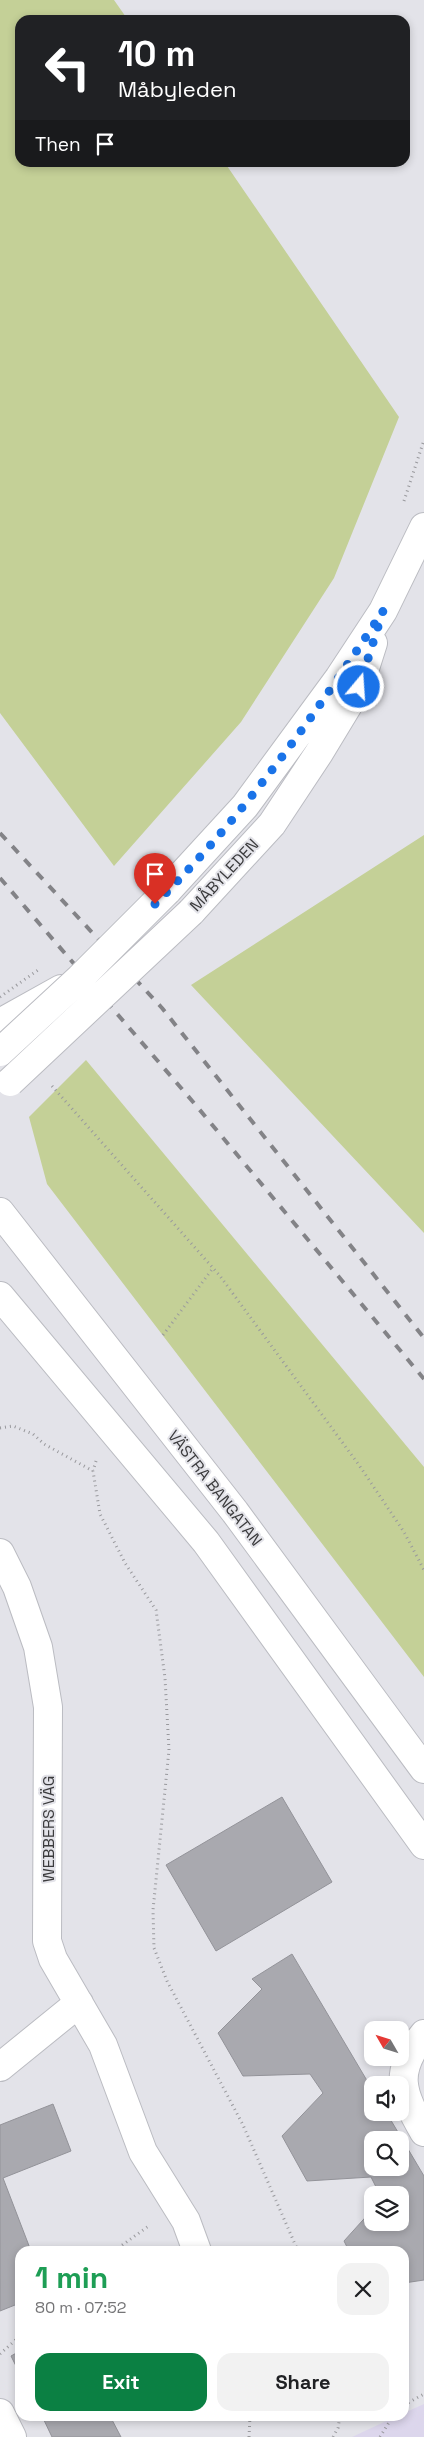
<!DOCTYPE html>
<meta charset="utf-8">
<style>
:root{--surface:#fff;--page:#f2f2f2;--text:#202124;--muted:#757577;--accent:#0b8043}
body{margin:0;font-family:"Space Grotesk",sans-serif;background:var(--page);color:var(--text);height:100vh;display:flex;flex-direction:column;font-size:19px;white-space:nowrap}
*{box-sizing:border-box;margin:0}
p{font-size:16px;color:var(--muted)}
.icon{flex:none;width:28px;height:28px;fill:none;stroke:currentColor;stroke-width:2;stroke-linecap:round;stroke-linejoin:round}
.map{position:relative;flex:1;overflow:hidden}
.drawer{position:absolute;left:15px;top:2246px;width:394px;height:175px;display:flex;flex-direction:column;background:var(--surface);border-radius:15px;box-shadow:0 2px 8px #0003}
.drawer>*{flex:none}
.banner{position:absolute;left:15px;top:15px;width:395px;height:152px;border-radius:15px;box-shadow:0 2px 8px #0003;background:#202124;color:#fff;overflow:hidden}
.needle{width:32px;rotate:309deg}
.fabs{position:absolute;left:364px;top:2021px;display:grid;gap:10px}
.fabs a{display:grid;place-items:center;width:45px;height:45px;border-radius:10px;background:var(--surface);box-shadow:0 2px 8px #0003;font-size:25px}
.pin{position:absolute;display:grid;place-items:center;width:42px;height:42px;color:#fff;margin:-51px -21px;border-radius:50% 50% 50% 0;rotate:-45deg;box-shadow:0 0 5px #0007}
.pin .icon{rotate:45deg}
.me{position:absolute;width:55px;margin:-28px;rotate:18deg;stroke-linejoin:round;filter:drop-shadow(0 0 4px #0008)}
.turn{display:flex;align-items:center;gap:18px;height:105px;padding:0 20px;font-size:22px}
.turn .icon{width:65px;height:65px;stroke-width:2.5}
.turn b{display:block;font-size:35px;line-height:42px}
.then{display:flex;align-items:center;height:48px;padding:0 20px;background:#0003;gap:10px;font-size:19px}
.round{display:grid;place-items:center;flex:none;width:52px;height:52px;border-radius:15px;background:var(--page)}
.overview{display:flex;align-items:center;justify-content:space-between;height:85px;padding:0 20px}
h1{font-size:30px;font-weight:800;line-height:38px;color:#1e9e55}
.cta{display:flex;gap:10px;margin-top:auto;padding:10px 20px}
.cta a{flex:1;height:58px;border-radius:15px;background:var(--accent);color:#fff;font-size:20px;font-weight:800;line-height:58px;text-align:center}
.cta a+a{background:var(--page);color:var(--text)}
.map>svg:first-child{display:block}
.commercial{fill:#dcd6ec}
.green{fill:#c4d097}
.building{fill:#a9a9af;stroke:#939399;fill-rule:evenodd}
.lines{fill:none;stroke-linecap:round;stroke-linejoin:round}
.minor-casing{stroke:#bbbcc2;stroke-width:30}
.tertiary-casing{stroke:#bbbcc2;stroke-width:30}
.path{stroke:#99999d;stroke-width:3;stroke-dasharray:1 4;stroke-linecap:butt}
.minor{stroke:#fff;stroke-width:28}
.tertiary{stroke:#fff;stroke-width:28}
.rail{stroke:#838387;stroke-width:4;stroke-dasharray:9 9;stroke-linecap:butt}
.tertiary-bridge-casing{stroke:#bbbcc2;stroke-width:30;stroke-linecap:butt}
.path-bridge{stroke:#99999d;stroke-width:3;stroke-dasharray:1 4;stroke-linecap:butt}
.tertiary-bridge{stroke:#fff;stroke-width:28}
.route{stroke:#1a73e8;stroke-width:9;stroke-dasharray:0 16.2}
.labels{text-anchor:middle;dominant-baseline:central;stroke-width:4;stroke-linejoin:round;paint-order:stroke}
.street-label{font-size:16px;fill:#3b3b3d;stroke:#e3e3e9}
</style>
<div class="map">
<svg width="424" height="2437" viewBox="0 0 424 2437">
<rect width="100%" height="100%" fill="#e3e3e9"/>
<path class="commercial" d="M424,2404v33h-72l45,-21h7v-3z"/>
<path class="green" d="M0,0h114l14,20h-108v142l205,1 174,254 -65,161 -93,144 -127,144 -114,-153z
M424,835v398l-233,-248z
M86,1060l338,407v210l-377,-493 -18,-67z"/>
<path class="building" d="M282,1797l50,85 -116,69 -50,-86z
M292,1954l80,135v23h14l38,64v104l-20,3v-32h-55l-5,-10 28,-31v12h28v-27h-20l-9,-18 -64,4 -25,-45 41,-43 -13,-19 -67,2 -25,-43 44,-44 -10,-10zM372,2140h28v28h-28z
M53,2104l18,47 -68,27 28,73h-11v52l-20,8v-186z
M20,2351v23l-9,-18z
M42,2416h68l11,21h-69z"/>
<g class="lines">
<g class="minor-casing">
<path id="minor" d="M0,1553l17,34 21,60 10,60 -1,234 6,18 50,86 40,107 43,69 11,30
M424,2034c-31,38 -23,58 0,98
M0,2067l79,-64
M0,2413l12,24"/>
</g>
<g class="tertiary-casing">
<path id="tertiary" d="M167,891l78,-85 94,-128 44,-67 41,-84
M191,912l81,-88 47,-71 40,-66 14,-44
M0,1023l61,-34
M0,1212l235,300 189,257
M0,1296l206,246 218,303"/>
</g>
<path class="path" d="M404,501l20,-61
M52,1086l168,190 139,189 45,67 20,38
M163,1335l50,-67
M0,1428l13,-2 20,8 11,10 49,27
M96,1461l-3,10 7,43 25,49 31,47 9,68 4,72 -16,160 1,38 13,33 76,144 55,126
M114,2251l36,-26
M0,2354l20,-18
M404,2405l20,-11
M249,2437l1,-21
M333,2437l5,-9 2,-12
M380,2437l13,-21"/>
<use href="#minor" class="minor"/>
<use href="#tertiary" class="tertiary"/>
<path class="rail" d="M0,833l162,175 262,330
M0,878l194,225 230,276"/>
<g class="tertiary-bridge-casing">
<path id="tertiary-bridge" d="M0,1052l80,-74 87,-87
M10,1082l181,-170"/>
</g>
<path class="path-bridge" d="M0,997l38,-27"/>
<use href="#tertiary-bridge" class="tertiary-bridge"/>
</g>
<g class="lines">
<path class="route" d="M155,904c89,-88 160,-189 228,-293l-24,76"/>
</g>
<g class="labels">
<g class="street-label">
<text transform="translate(224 875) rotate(-47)">MÅBYLEDEN</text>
<text transform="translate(215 1488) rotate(52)">VÄSTRA BANGATAN</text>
<text transform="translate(48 1829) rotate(-90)">WEBBERS VÄG</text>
</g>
</g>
</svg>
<div class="fabs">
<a><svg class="needle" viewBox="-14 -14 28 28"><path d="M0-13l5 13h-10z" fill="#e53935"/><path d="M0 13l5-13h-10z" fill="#757577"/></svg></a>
<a><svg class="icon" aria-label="sound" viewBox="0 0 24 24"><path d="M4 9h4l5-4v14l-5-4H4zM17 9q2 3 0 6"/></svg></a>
<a><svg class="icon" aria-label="search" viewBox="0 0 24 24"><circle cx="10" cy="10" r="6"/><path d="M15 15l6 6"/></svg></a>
<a><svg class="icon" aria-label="layers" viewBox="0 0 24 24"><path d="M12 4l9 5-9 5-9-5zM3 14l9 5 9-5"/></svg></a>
</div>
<div class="pin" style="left:155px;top:904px;background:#d93025"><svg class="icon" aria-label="arrive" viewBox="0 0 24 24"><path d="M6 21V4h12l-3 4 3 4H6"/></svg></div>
<svg class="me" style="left:359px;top:687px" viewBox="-20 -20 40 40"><circle r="17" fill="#1a73e8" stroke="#fff" stroke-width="3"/><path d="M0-11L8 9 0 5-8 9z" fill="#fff"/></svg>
<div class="banner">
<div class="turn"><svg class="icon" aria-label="left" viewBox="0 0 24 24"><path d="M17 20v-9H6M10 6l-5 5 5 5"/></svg><div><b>10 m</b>Måbyleden</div></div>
<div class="then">Then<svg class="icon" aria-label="arrive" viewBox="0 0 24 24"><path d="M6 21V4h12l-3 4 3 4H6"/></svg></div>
</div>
<section class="drawer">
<div class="overview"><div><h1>1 min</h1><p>80 m · 07:52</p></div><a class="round"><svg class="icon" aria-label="close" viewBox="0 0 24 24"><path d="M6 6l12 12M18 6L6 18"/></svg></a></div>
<div class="cta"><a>Exit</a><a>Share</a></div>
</section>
</div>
